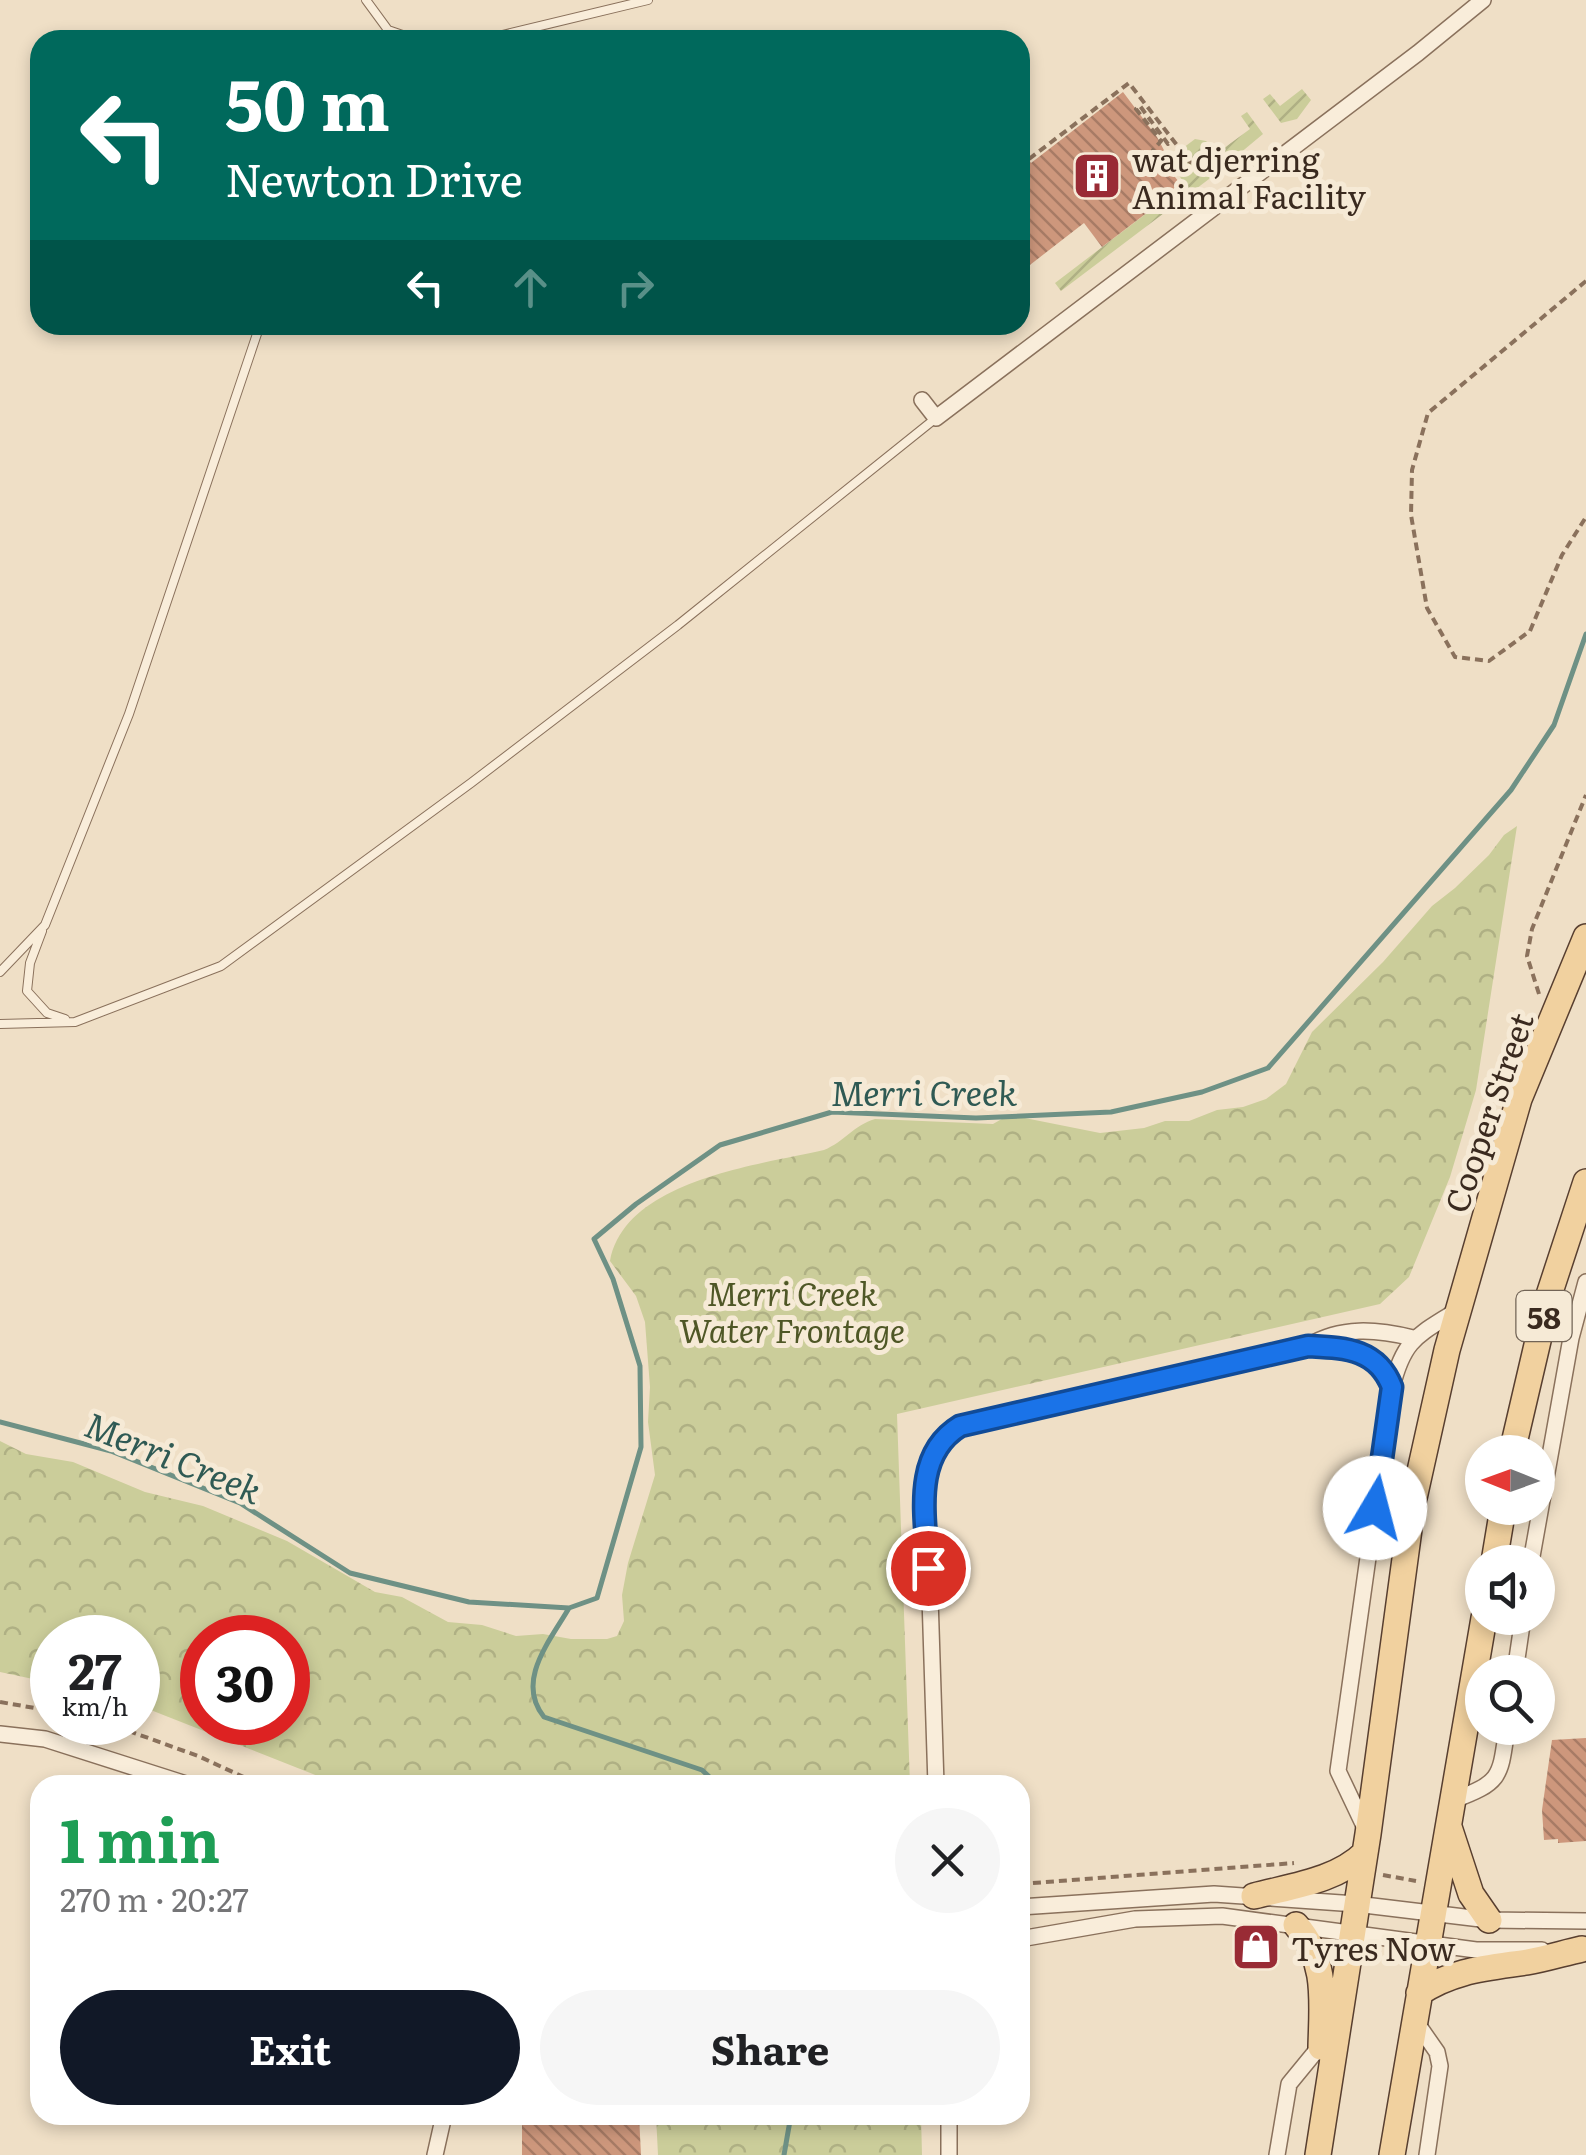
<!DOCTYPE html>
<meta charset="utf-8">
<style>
:root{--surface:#fff;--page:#f6f6f6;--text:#202124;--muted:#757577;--accent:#111827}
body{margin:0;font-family:Literata,serif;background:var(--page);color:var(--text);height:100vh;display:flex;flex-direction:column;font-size:38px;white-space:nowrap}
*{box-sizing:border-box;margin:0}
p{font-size:32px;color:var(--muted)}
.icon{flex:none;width:55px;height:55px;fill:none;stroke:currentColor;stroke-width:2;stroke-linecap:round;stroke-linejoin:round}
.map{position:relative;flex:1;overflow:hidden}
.sheet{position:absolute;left:30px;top:1775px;width:1000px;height:350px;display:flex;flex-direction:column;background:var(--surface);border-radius:30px;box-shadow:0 5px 15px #0003}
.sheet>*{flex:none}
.banner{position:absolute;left:30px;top:30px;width:1000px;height:305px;border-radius:30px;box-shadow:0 5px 15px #0003;background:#00695c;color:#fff;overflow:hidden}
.needle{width:65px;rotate:271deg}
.buttons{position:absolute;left:1465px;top:1435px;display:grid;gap:20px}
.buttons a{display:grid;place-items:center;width:90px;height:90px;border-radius:50%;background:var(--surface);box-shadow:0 5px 15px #0003;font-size:50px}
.speed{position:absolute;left:30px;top:1615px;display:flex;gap:20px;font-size:50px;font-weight:700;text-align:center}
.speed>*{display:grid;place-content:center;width:130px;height:130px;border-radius:50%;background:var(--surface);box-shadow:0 5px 15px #0003;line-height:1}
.speed small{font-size:25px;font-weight:400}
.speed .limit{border:15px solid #d22;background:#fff;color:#111}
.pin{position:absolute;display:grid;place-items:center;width:85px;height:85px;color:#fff;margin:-42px;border:5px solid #fff;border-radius:50%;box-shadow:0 2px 10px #0007}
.me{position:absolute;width:110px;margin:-55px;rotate:8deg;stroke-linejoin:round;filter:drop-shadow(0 0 8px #0008)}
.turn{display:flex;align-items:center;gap:35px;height:210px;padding:0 30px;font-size:45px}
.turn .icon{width:130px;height:130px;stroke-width:2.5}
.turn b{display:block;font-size:70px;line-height:85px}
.lanes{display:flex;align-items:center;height:95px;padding:0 30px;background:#0003;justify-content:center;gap:50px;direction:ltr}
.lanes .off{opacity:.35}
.round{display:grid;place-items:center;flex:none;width:105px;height:105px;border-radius:52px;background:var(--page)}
.headline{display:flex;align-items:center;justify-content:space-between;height:170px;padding:0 30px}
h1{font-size:60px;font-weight:700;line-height:75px;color:#1e9e55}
.cta{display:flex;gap:20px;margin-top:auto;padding:20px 30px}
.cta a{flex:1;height:115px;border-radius:60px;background:var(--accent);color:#fff;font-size:40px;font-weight:700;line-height:115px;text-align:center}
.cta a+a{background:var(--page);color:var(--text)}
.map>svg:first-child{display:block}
.forest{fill:url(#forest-crowns);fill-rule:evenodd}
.garden{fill:url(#garden-furrows)}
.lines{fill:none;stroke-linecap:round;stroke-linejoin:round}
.stream{stroke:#6e9185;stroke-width:5}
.building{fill:url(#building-back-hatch)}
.service-casing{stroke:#8a715c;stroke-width:10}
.minor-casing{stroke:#8a715c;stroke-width:18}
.primary-casing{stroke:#583f30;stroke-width:28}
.path{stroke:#8a715c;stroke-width:4;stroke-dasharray:8 5;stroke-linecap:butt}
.service{stroke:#f9edda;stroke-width:8}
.minor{stroke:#f9edda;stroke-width:15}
.primary{stroke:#f1d19f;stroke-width:25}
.route-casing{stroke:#114b97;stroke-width:25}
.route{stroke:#1a73e8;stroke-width:18}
.labels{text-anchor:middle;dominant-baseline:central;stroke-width:10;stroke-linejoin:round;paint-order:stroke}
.shield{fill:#f6ead6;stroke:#726456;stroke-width:2.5}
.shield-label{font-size:30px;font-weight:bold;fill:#3a2a1f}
.poi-label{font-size:32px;fill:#3a2a1f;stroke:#f6ead6;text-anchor:start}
.street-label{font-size:32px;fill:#3a2a1f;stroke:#f6ead6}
.park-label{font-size:32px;font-style:italic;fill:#4f5726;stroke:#f6ead6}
.water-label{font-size:35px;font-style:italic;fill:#2f5a54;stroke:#f6ead6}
</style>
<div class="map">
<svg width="1586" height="2155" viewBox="0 0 1586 2155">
<defs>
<pattern id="forest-crowns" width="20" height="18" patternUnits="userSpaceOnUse" patternTransform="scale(2.5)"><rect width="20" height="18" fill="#cbcd9a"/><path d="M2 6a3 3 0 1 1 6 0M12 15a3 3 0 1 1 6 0" fill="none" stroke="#afb084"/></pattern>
<pattern id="garden-furrows" width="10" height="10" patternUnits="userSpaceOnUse" patternTransform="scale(2.5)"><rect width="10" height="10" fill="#cbcd9a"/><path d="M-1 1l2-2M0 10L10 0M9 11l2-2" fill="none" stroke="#afb084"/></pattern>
<pattern id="building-back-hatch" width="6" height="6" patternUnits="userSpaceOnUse" patternTransform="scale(2.5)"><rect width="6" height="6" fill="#cd977c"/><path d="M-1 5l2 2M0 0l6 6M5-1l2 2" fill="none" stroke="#a77b65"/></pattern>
</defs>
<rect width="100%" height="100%" fill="#efdfc6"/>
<path class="forest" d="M1517,826l-41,264 -26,87 -41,100 -29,27 -483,110 13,371h-578l-4,-5 -190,-75v-67h-86v45l-52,-11v-231l26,13 47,8 72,30 58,14 84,35 88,51 27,5 46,25 34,3 34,11 27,-2 28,5h36l10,-3 7,-15 -2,-26 6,-32 27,-88 -7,-53 2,-35 -5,-65 -9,-26 -26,-35c15,-81 149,-96 214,-111 20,-8 30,-25 51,-31l118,5 14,-8h8l85,17 44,-5 21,-7h24l28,-11 26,-3 23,-8 20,-15 26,-52 71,-70 49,-56 23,-18 34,-33 15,-20zM202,1638h86v84h-86z
M656,2115h265l1,40h-264z"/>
<path class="garden" d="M1302,89l9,11 -14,19 -16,4 -18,-24 7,-5 10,12z
M1247,112l16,22 -36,30 -8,-5 -10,6 -11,-1 -15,-16 12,-9 11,2 10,13 34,-25 -9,-13z
M1172,153l10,3 16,13 18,-2 1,6 -156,118 -6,-8 130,-99 -19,-27z"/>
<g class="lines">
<path class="stream" d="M0,1422l111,29 129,52 110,70 119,29 100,6 28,-10 44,-151 -1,-81 -27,-87 -19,-40 42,-35 84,-59 112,-33 144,6 135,-6 91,-20 66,-24 243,-278 43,-65 32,-91
M569,1608c-19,33 -54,73 -25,109l158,53 16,15
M784,2155l7,-40"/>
</g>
<path class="building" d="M1123,92l34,45 9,17 -5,5 21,27 -80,61 -18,-24 -58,45 -6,-8v-112l11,15z
M1586,1738v103l-28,2v-4l-14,1 -2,-30 10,-70z
M522,2115h117l2,40h-119z"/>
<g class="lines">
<g class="service-casing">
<path id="service" d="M366,0l22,30 29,10
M482,40l166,-40
M42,931l-12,32 -3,28 20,22 18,6
M0,972l45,-47 84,-211 131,-389
M0,1024l75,-2 146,-56 250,-183 207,-158 258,-207"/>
</g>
<g class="minor-casing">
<path id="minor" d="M922,400l14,18 482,-365 65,-53
M1308,1346c33,-20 68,-17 105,-8
M1531,1562l40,-224 15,-56
M1515,1672l8,-54
M0,1734l45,5 144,46
M936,1785l-10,-313c5,-20 16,-35 34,-45l348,-81c36,2 69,2 84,41
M1454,1800c48,-18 46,-23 53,-72
M1366,1830l-28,-59 54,-384c12,-48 25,-51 64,-76
M1020,1907l194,-13 142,10 133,16 97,1
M1020,1939l115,-20 87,-3 254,34h66
M1414,2019l23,33 3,14 -13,89
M949,2115v40
M435,2155l9,-40
M1277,2155l12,-71 32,-39"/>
</g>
<g class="primary-casing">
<path id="primary" d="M1512,1452l36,-154 38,-116
M1494,1562l9,-54
M1449,1827l22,67 18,26
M1254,1896c38,-10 82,-15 111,-43
M1296,1925c32,36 26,77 25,122
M1419,1993c34,-23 68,-25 108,-31 18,-3 37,-9 55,-13
M1318,2155l50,-321 44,-327 35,-157 72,-251 67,-162
M1392,2155l92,-537"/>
</g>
<path class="path" d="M1149,155l12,-14 -25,-32 4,-3 28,38 5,-4
M1029,159l100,-76 61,79 16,6 12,-5 5,7
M1586,281l-158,132 -16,57 -1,45 16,93 28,49 34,4 41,-30 32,-76 24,-38
M1539,994l-12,-38 5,-27 54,-134
M0,1702l52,9
M104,1722l94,34 63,29
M1383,1875l33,6
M1020,1884l274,-21"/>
<use href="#service" class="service"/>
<use href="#minor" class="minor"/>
<use href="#primary" class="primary"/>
</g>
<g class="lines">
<g class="route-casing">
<path id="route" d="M928,1568c-2,-49 -17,-112 32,-142l348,-80c36,2 69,2 84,41l-17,121"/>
</g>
<use href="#route" class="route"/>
</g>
<defs>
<g id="building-square" transform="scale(2.5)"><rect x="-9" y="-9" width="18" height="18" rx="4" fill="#992b35" stroke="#f6ead6"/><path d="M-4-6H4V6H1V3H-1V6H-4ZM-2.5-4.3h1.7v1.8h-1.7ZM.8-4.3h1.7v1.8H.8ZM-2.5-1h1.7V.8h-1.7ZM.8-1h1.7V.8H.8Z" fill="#fff"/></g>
<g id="shop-square" transform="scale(2.5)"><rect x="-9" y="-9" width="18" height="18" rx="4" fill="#992b35" stroke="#f6ead6"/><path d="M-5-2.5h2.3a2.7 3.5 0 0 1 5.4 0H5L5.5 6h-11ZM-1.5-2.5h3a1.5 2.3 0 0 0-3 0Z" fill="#fff"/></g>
</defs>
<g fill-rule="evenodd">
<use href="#building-square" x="1097" y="176"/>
<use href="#shop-square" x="1256" y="1947"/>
</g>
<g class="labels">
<rect class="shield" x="1516.5" y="1291" width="55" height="50" rx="8"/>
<g class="shield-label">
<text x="1544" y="1316">58</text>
</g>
<g class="poi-label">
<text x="1132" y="158">wat djerring<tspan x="1132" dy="37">Animal Facility</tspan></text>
<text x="1291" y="1947">Tyres Now</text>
</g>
<g class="street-label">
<text transform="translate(1487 1112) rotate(-71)">Cooper Street</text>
</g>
<g class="park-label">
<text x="792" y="1292">Merri Creek<tspan x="792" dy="37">Water Frontage</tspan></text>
</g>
<g class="water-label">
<text x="924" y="1091">Merri Creek</text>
<text transform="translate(174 1456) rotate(22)">Merri Creek</text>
</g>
</g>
</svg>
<div class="buttons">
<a><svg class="needle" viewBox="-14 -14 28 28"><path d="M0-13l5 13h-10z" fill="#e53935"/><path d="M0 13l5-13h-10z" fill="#757577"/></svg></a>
<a><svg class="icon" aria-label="sound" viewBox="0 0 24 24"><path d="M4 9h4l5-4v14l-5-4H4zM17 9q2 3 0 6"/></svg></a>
<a><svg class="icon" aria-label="search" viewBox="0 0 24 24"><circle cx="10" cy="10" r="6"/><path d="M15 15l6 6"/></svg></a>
</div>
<div class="speed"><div>27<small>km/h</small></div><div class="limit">30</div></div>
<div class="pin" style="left:928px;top:1568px;background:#d93025"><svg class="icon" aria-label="arrive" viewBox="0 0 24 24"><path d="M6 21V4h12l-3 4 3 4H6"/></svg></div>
<svg class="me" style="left:1375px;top:1508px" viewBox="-20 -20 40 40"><circle r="19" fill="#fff"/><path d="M0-13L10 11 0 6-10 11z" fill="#1a73e8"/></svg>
<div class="banner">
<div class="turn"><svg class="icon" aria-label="left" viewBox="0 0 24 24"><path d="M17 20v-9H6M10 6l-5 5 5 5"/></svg><div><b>50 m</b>Newton Drive</div></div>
<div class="lanes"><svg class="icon" aria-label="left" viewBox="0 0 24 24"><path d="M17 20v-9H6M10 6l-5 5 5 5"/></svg><svg class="icon off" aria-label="ahead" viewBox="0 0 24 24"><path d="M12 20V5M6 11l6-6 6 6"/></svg><svg class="icon off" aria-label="right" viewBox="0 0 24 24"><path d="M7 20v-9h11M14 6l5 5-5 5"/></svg></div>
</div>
<section class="sheet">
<div class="headline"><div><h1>1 min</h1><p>270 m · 20:27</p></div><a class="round"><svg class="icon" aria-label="close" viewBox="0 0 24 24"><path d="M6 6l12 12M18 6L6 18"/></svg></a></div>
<div class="cta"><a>Exit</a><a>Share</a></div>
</section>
</div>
